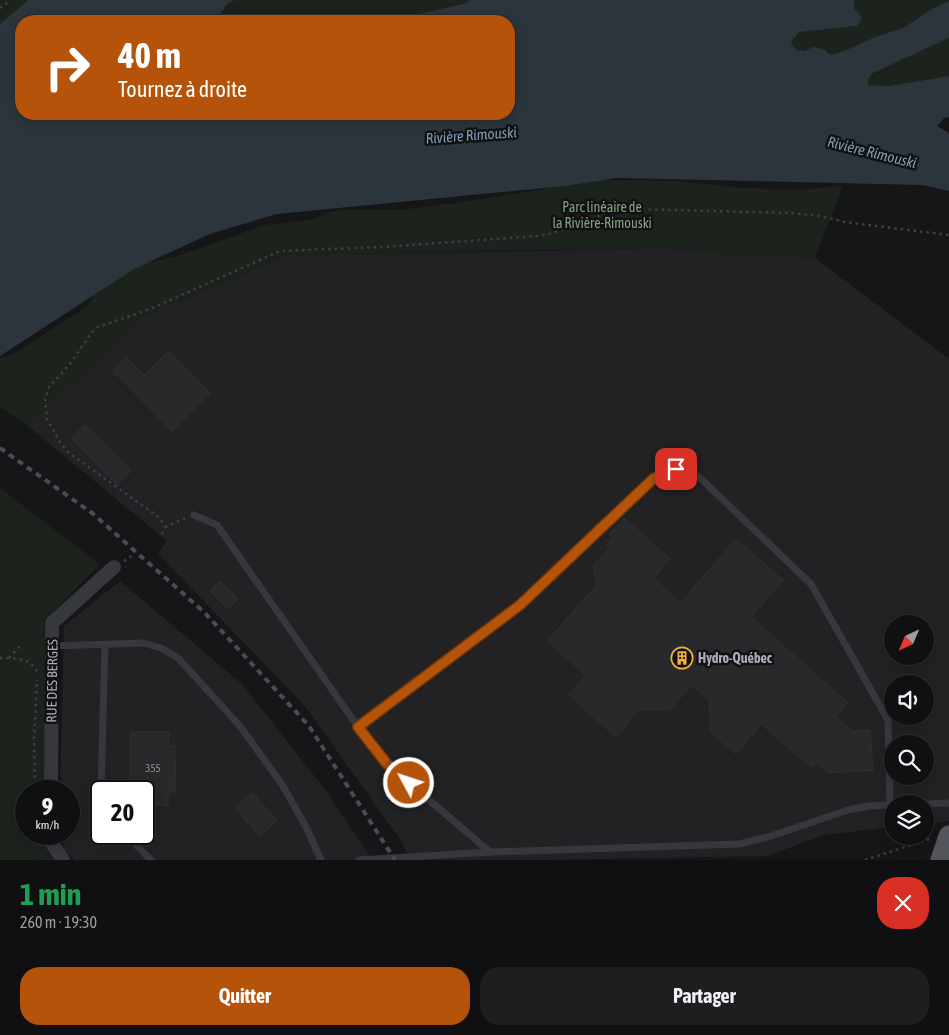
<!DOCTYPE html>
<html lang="fr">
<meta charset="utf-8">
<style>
:root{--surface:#101012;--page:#1e1e20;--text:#f1f3f6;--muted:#9c9d9f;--line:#303032;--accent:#b45309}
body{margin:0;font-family:"Asap Condensed",sans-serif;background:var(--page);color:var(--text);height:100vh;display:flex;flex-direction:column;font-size:19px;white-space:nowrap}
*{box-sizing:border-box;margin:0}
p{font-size:16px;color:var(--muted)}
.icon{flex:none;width:28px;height:28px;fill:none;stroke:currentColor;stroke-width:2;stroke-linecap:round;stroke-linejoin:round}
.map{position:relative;height:860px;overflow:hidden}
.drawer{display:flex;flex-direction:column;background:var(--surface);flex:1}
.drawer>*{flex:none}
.hud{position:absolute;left:15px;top:15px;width:500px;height:105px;border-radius:20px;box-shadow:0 2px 12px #0003,0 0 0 1px var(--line);background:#b45309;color:#fff;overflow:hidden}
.needle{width:32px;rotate:224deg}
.controls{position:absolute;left:884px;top:615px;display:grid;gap:10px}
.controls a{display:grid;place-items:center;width:50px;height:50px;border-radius:50%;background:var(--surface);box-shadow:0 2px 12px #0003,0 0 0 1px var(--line);font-size:25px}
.speed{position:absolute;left:15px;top:780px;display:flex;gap:10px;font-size:25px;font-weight:700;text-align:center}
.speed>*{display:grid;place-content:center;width:65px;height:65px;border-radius:50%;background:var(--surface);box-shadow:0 2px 12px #0003,0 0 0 1px var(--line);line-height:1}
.speed small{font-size:12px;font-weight:400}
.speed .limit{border:2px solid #111;border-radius:8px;background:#fff;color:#111}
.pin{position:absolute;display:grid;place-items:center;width:42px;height:42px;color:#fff;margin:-21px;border-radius:10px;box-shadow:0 2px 8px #0006}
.me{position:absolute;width:55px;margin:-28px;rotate:310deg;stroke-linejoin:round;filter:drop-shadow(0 0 4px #0008)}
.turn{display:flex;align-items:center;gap:18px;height:105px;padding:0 20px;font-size:22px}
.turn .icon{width:65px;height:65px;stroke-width:2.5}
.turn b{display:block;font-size:35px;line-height:42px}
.round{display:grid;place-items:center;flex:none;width:52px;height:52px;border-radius:20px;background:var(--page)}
.head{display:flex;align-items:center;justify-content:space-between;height:85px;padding:0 20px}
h1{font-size:30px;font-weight:700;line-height:38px;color:#1e9e55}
.action{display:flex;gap:10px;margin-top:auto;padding:10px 20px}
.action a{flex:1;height:58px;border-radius:20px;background:var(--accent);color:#fff;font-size:20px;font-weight:700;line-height:58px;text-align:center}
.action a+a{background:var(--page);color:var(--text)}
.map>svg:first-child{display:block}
.built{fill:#222225;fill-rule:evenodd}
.green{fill:#1c231d}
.water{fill:#2c353c}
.building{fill:#29292c;stroke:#303034}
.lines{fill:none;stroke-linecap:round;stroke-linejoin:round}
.path{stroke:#3d3f44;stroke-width:2.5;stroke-dasharray:2.5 4;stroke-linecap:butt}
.service{stroke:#37383d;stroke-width:7}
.minor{stroke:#37383d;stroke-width:14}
.primary{stroke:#53555c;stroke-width:21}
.rail{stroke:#4a4c52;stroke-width:4;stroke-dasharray:6 5;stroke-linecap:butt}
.route-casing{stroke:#753606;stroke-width:12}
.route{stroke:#b45309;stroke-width:9}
.labels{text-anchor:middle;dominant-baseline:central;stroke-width:5;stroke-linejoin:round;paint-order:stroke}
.number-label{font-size:11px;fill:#888b94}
.park-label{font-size:14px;fill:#7fa381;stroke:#111113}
.poi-label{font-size:14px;font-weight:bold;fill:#a8adb8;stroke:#111113;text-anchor:start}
.street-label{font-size:14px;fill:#a8adb8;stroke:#111113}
.water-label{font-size:15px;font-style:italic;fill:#7f9bb3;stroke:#111113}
</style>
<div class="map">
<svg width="949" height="860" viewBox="0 0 949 860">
<rect width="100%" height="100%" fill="#161618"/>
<path class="built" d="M656,248l159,10 134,101v462l-24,3v-20h-33v23l-68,8 -57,21 -220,4h-135l-13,-22 -94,-132 -147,-152 9,-13 -139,-115 113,-109 146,-62 254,-4zM892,624h33v32h-33zM892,684h33v32h-33zM892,744h33v32h-33z
M120,581l122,103 81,103 50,73h-298l-10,-9 -5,-17h9v-43h-9l4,-165zM101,791h43v43h-43z"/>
<path class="green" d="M0,0h28l-28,24z
M235,0h236l-8,4 -76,17h-165l-4,-4 10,-14z
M854,0h95v1l-17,8 -29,19 -28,9 -31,14 -14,4 -6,-6 -19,2 -9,-1 -5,-8 8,-10 58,-6 -3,-18z
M949,38v38l-60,10 -22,-1 4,-11z
M603,180l74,1 65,7 54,2 47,-4 -28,72 -159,-10 -370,7 -145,62 -113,109 -28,-19v-49l12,-3 76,-49 17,-31 40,-12 33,-7 86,-31 45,-5 28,-10h63l56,-7z
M0,488l100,76 -56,57 1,170h-19v43h19l4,20 5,6h-54z"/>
<path class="water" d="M28,0h207l-7,3 -10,14 4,4h-201v93h488v-93h-122l76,-17 8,-4h383v8l8,10 -5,8 -58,6 -8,10 5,8 9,1 8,-4 11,2 6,6 14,-4 31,-14 28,-9 29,-19 17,-8v37l-78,36 -4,11 22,1 60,-10v41l-5,1 -7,8 12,7v58l-27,-6 -305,-7 -52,8 -288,28 -67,20 -76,35 -134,87v-332z"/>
<path class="building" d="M169,351l41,42 -38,38 -59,-60 13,-14 18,19z
M85,425l46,46 -14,14 -46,-47z
M624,518l46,41 -17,19 27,25 56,-64 47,41 -32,37 97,86 -12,14 16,14 18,-1 3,40 -45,3 -12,-11 -5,5 -50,-43 -25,30 -25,-22 -2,-32 -17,-15 -22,24 -31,1 -23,27 -47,-42 17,-20 -39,-34 49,-55 -2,-21 16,-18 -3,-2 7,-7 -5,-4z
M220,581l18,18 -10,10 -18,-18z
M131,732h38l-1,13 8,1 -1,46h-7v13h-24v-14h-14z
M253,793l24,28 -18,15 -24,-28z"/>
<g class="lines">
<path class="path" d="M0,8l11,-8
M165,527l21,-9
M162,534l3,-7 -5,-9 -91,-65 -8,-9 -14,-25 -2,-20 4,-12 21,-23 22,-32 6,-5 52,-18 130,-58 102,-4 156,-11c32,-5 60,-25 94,-27l160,4 27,3 26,6 104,13
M124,561l9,-6
M0,658c15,0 34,0 38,17
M9,658l11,-12
M35,791l-1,-51 3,-60
M865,860l67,-22"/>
<path class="service" d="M194,515l23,10 141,202 29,37 103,88
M52,646l91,-3 18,5 17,10 62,68 43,60 24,43 14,31
M358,727l162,-122 134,-127 22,-9 21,6 114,109 77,136 2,85
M101,791l4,-147
M925,804l24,-1
M125,834l26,26
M359,860l131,-8 249,-8 29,-7 80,-27 21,-4 23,-1"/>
<path class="minor" d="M51,791l1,-168 62,-56
M51,834l2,11 10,15"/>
<path class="primary" d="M941,860l8,-24"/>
<path class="rail" d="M0,448l92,65 112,99 105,114 86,134"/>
</g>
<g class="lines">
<g class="route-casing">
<path id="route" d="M409,783l-22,-19 -29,-37 162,-122 134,-127 22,-9"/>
</g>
<use href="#route" class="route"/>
</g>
<defs>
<g id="building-ring" transform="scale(1.125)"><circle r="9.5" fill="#111113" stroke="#f2b134" stroke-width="1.5"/><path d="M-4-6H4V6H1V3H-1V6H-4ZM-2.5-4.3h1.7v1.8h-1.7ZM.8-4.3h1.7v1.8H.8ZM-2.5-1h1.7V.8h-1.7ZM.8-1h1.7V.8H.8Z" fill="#f2b134"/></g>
</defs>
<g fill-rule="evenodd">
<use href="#building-ring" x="682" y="658"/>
</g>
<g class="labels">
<g class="number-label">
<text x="153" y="768">355</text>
</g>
<g class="park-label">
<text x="602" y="207">Parc linéaire de<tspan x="602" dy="16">la Rivière-Rimouski</tspan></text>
</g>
<g class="poi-label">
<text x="698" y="658">Hydro-Québec</text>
</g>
<g class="street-label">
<text transform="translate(52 681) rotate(-89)">RUE DES BERGES</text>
</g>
<g class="water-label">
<text transform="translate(471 135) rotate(-4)">Rivière Rimouski</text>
<text transform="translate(872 152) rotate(14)">Rivière Rimouski</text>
</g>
</g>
</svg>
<div class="controls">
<a><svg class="needle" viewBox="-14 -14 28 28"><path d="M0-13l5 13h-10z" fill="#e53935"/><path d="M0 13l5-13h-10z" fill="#9c9d9f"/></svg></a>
<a><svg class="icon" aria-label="sound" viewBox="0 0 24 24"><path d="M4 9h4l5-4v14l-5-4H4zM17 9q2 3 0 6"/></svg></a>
<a><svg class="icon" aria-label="search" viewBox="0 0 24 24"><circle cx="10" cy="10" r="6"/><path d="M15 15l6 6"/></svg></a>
<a><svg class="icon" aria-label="layers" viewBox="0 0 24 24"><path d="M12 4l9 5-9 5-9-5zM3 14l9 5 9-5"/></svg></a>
</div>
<div class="speed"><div>9<small>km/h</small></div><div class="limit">20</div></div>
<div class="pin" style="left:676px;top:469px;background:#d93025"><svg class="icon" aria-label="arrive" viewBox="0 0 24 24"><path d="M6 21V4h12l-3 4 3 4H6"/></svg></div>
<svg class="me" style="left:409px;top:783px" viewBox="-20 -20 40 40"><circle r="17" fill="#b45309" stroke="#fff" stroke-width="3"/><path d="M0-11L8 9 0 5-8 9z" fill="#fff"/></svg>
<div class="hud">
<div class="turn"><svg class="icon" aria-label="right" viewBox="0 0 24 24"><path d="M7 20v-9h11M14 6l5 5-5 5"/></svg><div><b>40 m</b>Tournez à droite</div></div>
</div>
</div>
<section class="drawer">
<div class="head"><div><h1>1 min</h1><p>260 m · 19:30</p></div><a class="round" style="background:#d93025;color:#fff"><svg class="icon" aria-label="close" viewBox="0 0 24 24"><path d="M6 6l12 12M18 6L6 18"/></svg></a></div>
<div class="action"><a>Quitter</a><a>Partager</a></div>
</section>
